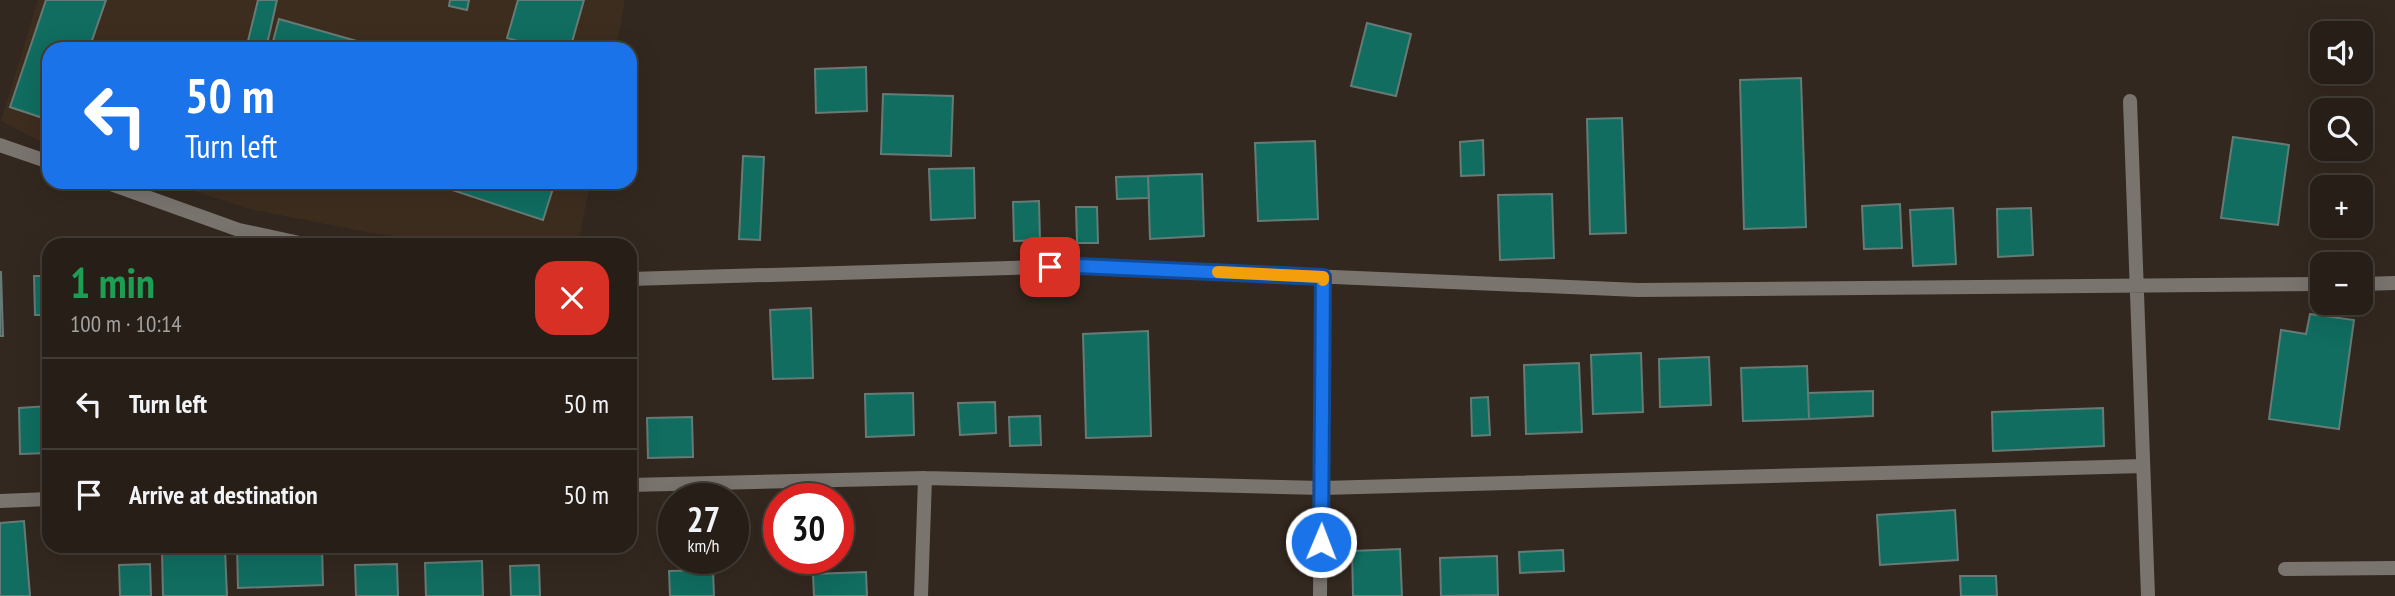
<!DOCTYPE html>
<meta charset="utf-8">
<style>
:root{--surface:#261e17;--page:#322b24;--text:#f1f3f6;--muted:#a4a2a1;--line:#423c36}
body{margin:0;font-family:"PT Sans Narrow",sans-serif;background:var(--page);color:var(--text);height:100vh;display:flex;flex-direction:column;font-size:26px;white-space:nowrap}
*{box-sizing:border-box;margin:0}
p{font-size:23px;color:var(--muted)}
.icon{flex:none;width:38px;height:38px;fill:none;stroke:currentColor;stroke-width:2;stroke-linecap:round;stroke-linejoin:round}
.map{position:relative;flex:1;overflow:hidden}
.details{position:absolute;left:42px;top:238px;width:595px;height:315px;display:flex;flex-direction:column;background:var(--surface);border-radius:21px;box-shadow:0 7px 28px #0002,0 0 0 2px var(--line)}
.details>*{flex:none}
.hud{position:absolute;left:42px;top:42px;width:595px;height:147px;border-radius:21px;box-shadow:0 7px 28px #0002,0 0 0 2px var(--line);background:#1a73e8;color:#fff;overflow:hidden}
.buttons{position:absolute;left:2310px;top:21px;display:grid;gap:14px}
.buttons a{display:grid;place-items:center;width:63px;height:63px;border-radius:14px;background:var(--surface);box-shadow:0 7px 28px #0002,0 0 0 2px var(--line);font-size:35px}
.speed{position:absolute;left:658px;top:483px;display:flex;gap:14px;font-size:35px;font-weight:700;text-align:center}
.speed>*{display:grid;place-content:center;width:91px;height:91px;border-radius:50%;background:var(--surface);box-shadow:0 7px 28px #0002,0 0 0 2px var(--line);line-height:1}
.speed small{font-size:18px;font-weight:400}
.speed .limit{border:10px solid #d22;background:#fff;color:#111}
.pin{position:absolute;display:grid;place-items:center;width:60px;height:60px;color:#fff;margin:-30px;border-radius:14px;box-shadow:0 4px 10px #0006}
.me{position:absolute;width:77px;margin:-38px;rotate:1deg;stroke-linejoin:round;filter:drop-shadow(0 0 5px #0008)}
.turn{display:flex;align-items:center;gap:24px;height:147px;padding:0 28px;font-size:32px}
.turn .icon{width:91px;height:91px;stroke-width:2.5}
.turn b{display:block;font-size:49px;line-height:60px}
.round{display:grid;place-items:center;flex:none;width:74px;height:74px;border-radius:21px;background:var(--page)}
.summary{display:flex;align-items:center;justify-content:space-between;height:119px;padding:0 28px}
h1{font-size:42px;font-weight:600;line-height:52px;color:#1e9e55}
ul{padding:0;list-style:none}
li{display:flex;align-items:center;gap:21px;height:91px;padding:0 28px;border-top:2px solid var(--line)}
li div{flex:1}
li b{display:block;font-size:26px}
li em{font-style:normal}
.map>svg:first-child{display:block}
.built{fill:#3d2d1f}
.building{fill:#106d60;stroke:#677b76;stroke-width:2}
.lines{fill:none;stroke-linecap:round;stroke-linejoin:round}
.minor{stroke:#7a746f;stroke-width:14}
.route-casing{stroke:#114b97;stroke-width:18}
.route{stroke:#1a73e8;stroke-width:12}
.slow{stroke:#f59e0b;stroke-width:12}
</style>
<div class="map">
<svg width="2395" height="596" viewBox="0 0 2395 596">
<rect width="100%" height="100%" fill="#33281f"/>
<path class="built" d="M38,0h587l-9,49h-567v97l-48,-25z
M164,182h426l-11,59 -40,4h-90l-78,-12 -121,-24z"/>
<path class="building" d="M46,0h60l-17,49h-40v71l-39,-13z
M258,0h19l-11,49h-20z
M450,0h19l-2,10 -18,-4z
M518,0h66l-14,49h-24l-39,-11z
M279,19l106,30h-114z
M1367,23l44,11 -15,62 -45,-10z
M866,67l1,44 -51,2 -1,-44z
M1801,78l5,149 -62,2 -4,-149z
M883,94l70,2 -2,60 -70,-2z
M1622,118l4,115 -36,1 -3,-115z
M2233,137l56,8 -11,80 -57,-7z
M1483,140l1,35 -23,1 -1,-34z
M1315,141l3,78 -60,2 -3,-78z
M743,156l21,1 -4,83 -21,-1z
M974,168l1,50 -44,2 -2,-51z
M1202,174l2,62 -54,3 -2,-63z
M1148,176l1,22 -32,1 -1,-22z
M452,182h103l-12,38 -94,-31z
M1552,194l2,64 -54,2 -2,-65z
M1039,201l1,39 -26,1 -1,-39z
M1900,204l2,44 -38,1 -2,-43z
M1076,207h21l1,36h-21z
M1953,208l3,56 -43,2 -3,-56z
M2031,208l2,47 -35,2 -1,-48z
M1,272l2,64h-3v-64z
M34,276h15v39h-14z
M811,308l2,70 -40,1 -3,-69z
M2310,314l44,6 -15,109 -70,-10 12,-89 25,4z
M1148,331l3,105 -65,2 -3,-104z
M630,348l3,40 -3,1z
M1641,353l2,59 -50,2 -2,-59z
M1709,357l2,48 -51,2 -1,-48z
M1579,363l3,69 -56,2 -2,-69z
M1807,366l2,53 -66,2 -2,-53z
M1873,391v25l-64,3 -1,-26z
M913,393l1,42 -48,2 -1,-43z
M1488,397l2,38 -18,1 -1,-38z
M995,402l1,31 -36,2 -2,-32z
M49,406v47l-29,1 -1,-46z
M2103,408l1,38 -111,5 -1,-39z
M1040,416l1,29 -31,1 -1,-29z
M692,417l1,40 -45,1 -1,-40z
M1955,510l3,50 -78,5 -3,-50z
M24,521l6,75h-30v-73z
M237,546h85l1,39 -85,3z
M225,549l2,47h-64l-1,-45z
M1400,549l2,47h-49l-1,-45z
M1563,550l1,21 -44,2 -1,-21z
M1497,556l1,39 -57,1 -1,-38z
M482,561l1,35h-57l-1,-33z
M150,564l1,32h-31l-1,-31z
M397,564l1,32h-42l-1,-31z
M539,565l1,31h-29l-1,-30z
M713,570l1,26h-44l-1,-25z
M866,572l1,24h-53l-1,-22z
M1960,576h36l1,20h-36z"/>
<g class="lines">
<path class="minor" d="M2130,101l18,495
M0,145l49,17
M105,182l134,48 70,15
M630,279l448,-13 560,24 684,-6
M2361,284l34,-1
M630,485l295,-7 397,10 821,-22
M0,501l49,-2
M2285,569l110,-1
M921,596l4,-118
M1320,596l3,-319"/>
</g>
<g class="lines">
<g class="route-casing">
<path id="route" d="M1050,267l28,-1 245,11 -2,265"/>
</g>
<use href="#route" class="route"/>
<path class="slow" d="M1218,272l105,5v3"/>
</g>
</svg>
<div class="buttons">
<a><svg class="icon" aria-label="sound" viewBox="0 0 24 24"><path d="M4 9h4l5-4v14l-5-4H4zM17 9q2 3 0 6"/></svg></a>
<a><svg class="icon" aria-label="search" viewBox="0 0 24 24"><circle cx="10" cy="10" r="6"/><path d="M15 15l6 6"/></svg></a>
<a>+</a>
<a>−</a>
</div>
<div class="speed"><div>27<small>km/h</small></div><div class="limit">30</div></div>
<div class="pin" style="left:1050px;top:267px;background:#d93025"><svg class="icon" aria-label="arrive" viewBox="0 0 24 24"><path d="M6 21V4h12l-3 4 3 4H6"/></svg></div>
<svg class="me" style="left:1321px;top:542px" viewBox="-20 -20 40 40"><circle r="17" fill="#1a73e8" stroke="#fff" stroke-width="3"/><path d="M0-11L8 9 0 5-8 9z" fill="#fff"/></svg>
<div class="hud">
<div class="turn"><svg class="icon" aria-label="left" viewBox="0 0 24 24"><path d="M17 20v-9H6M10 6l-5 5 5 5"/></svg><div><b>50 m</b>Turn left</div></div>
</div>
<section class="details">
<div class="summary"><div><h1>1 min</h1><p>100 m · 10:14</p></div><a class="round" style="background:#d93025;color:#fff"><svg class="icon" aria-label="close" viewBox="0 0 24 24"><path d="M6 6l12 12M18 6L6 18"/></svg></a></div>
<ul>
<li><svg class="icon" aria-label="left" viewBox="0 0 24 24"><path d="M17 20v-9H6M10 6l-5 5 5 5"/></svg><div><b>Turn left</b></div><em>50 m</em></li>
<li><svg class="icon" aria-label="arrive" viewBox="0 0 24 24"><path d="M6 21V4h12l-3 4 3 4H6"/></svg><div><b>Arrive at destination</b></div><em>50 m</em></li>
</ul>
</section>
</div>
